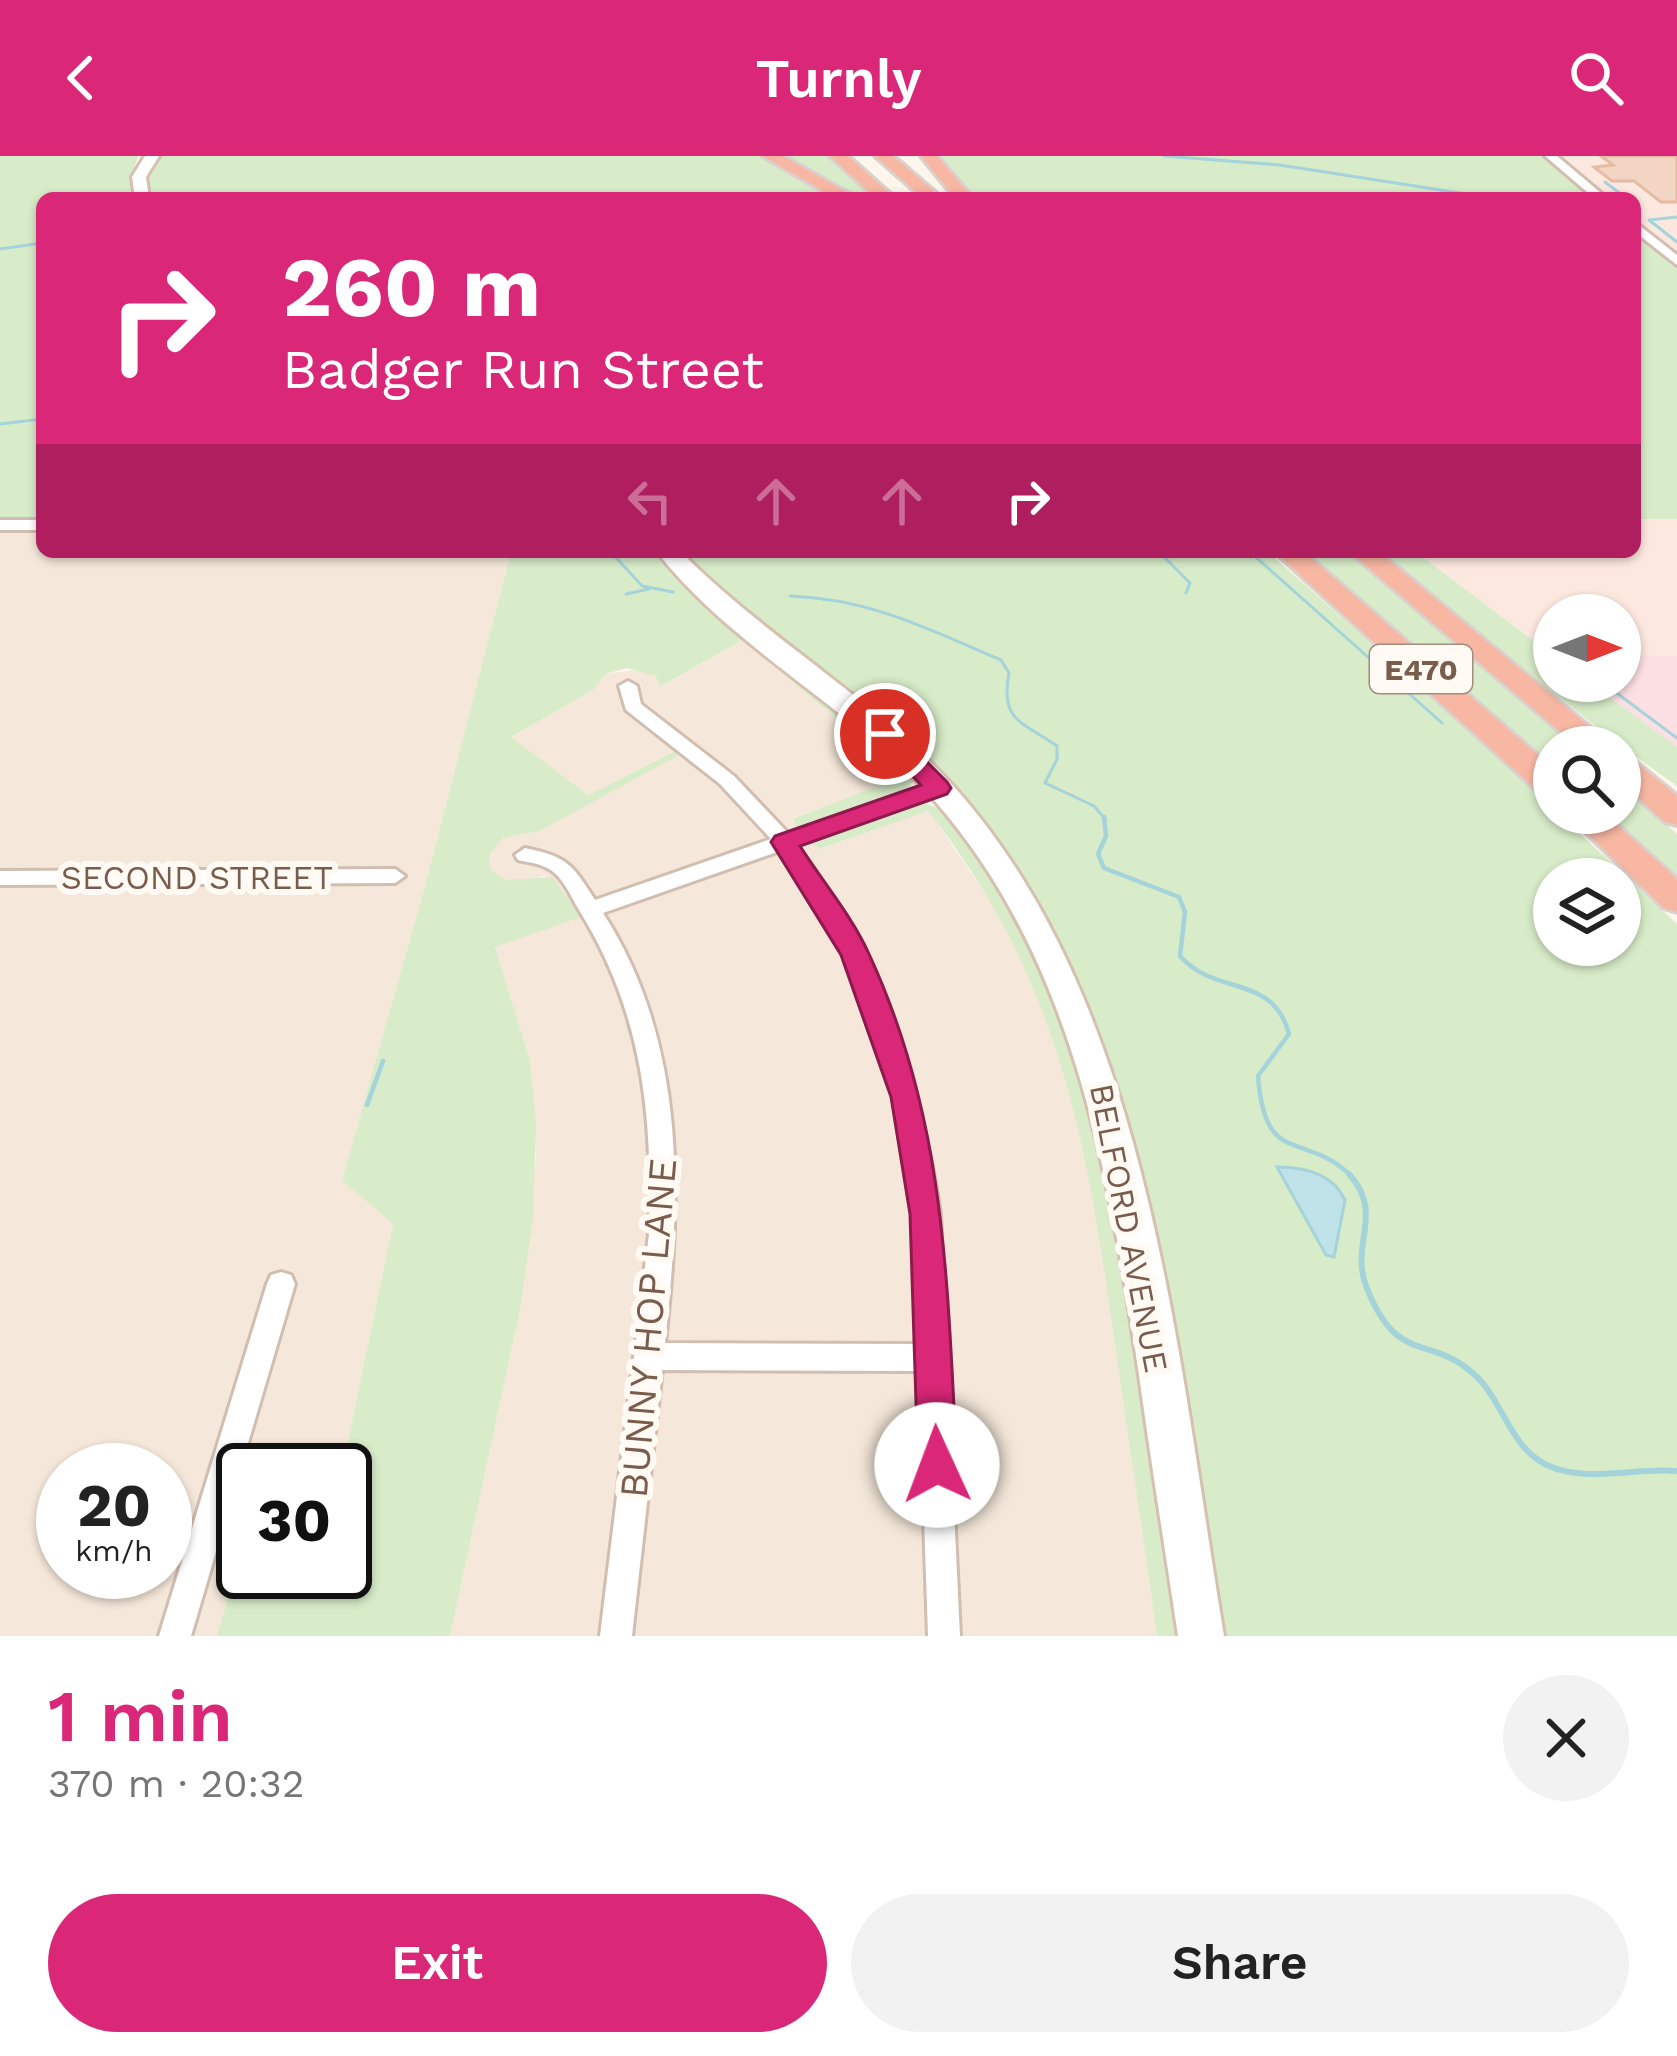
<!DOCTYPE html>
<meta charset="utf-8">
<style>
:root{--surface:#fff;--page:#f2f2f2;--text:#222;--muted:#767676;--accent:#db2777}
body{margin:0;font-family:"Work Sans",sans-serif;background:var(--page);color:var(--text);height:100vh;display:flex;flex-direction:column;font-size:45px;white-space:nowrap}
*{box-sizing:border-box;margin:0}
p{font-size:39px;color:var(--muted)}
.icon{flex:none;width:66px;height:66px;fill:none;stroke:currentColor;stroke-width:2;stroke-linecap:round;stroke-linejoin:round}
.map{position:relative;height:1480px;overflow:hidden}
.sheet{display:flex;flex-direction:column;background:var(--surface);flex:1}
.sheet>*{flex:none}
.top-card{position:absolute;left:36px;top:36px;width:1605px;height:366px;border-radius:18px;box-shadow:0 3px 9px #0004;background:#db2777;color:#fff;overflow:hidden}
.needle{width:78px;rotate:90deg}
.buttons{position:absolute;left:1533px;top:438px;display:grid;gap:24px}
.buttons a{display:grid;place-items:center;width:108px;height:108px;border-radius:50%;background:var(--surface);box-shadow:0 3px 9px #0004;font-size:60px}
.speed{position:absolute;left:36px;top:1287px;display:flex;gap:24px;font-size:60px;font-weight:700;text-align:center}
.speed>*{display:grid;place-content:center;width:156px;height:156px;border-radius:50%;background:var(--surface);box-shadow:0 3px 9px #0004;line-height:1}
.speed small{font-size:30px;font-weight:400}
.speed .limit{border:6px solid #111;border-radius:18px;background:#fff;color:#111}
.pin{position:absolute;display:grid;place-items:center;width:102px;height:102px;color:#fff;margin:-51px;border:6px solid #fff;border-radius:50%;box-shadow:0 3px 12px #0007}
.me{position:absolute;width:132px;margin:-66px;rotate:358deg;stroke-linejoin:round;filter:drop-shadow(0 0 9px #0008)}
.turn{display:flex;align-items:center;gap:42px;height:252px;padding:0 48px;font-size:54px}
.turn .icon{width:156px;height:156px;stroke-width:2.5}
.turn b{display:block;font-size:84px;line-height:102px}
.lanes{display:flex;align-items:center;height:114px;padding:0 48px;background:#0003;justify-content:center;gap:60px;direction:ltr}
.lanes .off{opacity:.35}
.round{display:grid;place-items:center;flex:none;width:126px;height:126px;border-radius:63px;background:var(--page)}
.overview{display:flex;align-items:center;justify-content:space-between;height:204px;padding:0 48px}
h1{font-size:72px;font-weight:600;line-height:90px;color:var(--accent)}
.primary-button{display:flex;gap:24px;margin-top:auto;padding:24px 48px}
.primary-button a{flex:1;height:138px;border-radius:72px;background:var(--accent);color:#fff;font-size:48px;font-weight:600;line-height:138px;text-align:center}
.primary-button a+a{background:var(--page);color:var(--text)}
header{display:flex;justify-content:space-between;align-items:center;height:156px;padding:0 48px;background:var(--accent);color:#fff;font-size:54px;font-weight:600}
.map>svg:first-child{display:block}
.residential{fill:#f5e8da;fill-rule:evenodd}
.commercial{fill:#fde8e0}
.medical{fill:#fbdfe3}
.green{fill:#d8ecc9;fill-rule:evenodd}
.water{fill:#bfe3e8;stroke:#a5d3da;stroke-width:3}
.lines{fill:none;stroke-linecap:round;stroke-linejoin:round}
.stream-far2{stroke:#a5d3da;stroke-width:3}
.stream-far1{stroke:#a5d3da;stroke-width:4.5}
.stream{stroke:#a5d3da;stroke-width:6}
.building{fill:#f3d5c3;stroke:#e6bba3;stroke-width:3}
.minor-casing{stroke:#d1beb0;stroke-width:6}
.tertiary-casing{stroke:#d1beb0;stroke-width:6}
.secondary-casing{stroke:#d6c0b0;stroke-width:6}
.motorway-casing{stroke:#dad1cd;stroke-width:6}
.minor{fill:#fff;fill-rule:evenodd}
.tertiary{fill:#fff;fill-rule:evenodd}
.secondary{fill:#fff;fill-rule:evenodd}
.motorway{fill:#f7b7a3;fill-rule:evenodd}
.route{fill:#db2777;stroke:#8e194d;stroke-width:3}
.labels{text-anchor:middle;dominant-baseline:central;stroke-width:12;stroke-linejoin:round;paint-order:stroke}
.shield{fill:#fffaf3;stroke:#a28b7f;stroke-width:3}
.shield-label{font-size:30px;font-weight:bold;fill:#7a5c4d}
.street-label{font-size:33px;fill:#7a5c4d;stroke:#fffaf3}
.near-street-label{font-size:39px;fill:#7a5c4d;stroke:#fffaf3}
</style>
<header><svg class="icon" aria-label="back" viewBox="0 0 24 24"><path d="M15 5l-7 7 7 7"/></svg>Turnly<svg class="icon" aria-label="search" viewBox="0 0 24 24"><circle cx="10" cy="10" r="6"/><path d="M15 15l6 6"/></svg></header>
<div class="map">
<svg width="1677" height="1480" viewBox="0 0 1677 1480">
<rect width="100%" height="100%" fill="#fdf6ec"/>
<path class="residential" d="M0,372h42v24h469l-87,338 -82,290 51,44 -51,246h-99v74l-26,92h-217zM63,1314h102v102h-102z
M742,484l100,83 59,56 -106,38 1,10 25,22 107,-39 66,96 47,95 33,98 18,82 65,455h-707l71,-331 15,-150 -6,-94 -35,-114 51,-72 -23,7 -18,-2 -15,-11 -1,-14 13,-17 38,-7 140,-77 -4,-4 -88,45 -78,-57 82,-48 13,-16 37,-5 14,7 5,11z"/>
<path class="commercial" d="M1556,0h121v100l-42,-35v-23h-28z
M1635,363h42v137h-57v-41h-66v41l-138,-104h219z"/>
<path class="medical" d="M1620,500h57v91l-89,-66h32z"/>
<path class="green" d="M0,0h138l-8,25 4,17h-92v323h-42z
M161,0h602l79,42h-693l-1,-22z
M778,0h49l47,42h-20z
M937,0h608l51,42h-624z
M1635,75l42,35v253h-42z
M511,396h145l224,191 33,39 -5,6 -112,39 -2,-9 106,-40 -58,-55 -100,-83 -82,47 -4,-11 -29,-8 -22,6 -12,16 -82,47 77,58 89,-45 4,4 -141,77 -37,7 -14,17 1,14 15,11 48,-3 28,40 -86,30 35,114 6,63 -3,92 -12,89 -71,331h-233l26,-92v28h102l-3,-102 51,-246 -51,-44 82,-290z
M680,396h588l201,178 208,194v712h-459l-125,-610 -50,-112 -71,-103zM1554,723h66v66h-66z
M1305,396h41l231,195h-23v20z
M1380,396h36l138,104v25h34l89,66v39l-67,-48z
M1620,628l57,50v43l-72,-64h15z
M920,647c29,1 47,39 62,61 99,148 128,319 154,492 14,93 28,187 42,280h-21c-14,-100 -29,-199 -43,-299 -29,-204 -55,-359 -186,-526l-108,38 -10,-6z"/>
<path class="water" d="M1277,1011c28,0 56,7 68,33l-11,57 -8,-2z"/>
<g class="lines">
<path class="stream-far2" d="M1164,0l116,9 212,33
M1605,26l21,16
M1677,61l-28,3 28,22
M0,93l42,-6
M0,268l42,-5
M611,396l31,34 31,6
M1159,396l31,31 -4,10
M1250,396l192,171
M626,438l23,-5
M790,440c81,3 138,33 211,64l8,13c-9,48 12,48 48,73v13l-12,24 49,23 12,14
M1609,525l1,7 67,50"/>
<path class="stream-far1" d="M1104,661l2,19 -8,18 6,14 75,29 6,15 -5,44c36,41 93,17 109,78l-31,42c7,94 47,53 94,101
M367,949l16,-44"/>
<path class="stream" d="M1349,1018c36,40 1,68 17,112 32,82 64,47 109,89 29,27 35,74 74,91 39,17 87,1 128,5"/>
</g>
<path class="building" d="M1601,0h76v46h-16l-27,-21h-22l-18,-14 19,-2z"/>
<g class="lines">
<g class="minor-casing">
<path id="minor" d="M0,364h42v10h-42z
M628,525l9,5 4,18 93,72 54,57 143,-49 7,-2 10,6 -3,4 -148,53c82,110 123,234 143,369l20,422h-32l-9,-265 -257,-1 -30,266h-32l49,-402c4,-118 -6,-221 -70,-324 -9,-15 -17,-36 -34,-43 -8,-4 -19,-5 -27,-7l-3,-5 10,-7c43,9 47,16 70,52l176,-61 -51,-55 -94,-74 -7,-24zM780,695c77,106 125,234 134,365 3,43 3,86 4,128l-253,-1c16,-148 22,-300 -62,-430z
M395,713l10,7 -10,7 -395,2v-14z
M281,1116l10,3 4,9 -104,352h-32l108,-352 4,-9z"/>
</g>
<g class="tertiary-casing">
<path id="tertiary" d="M1545,0h12l50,42h-13z
M1635,66l42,33v10l-42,-33z"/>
</g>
<g class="secondary-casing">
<path id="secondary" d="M145,0h14l-13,21 3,21h-14l-3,-21z
M657,396h24c85,86 194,147 275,237 195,220 221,568 268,847h-46c-13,-87 -27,-174 -39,-261 -30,-202 -65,-416 -205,-575 -82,-93 -200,-150 -277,-248z"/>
</g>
<g class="motorway-casing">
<path id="motorway" d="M763,0h20l74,42h-22z
M830,0h18l47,42h-19z
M875,0h18l49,42h-19z
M921,0h16l36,42h-18z
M1275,396h29l250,217v29l-12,-3z
M1350,396h29l235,195h-36z
M1620,599l11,3 46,38v29l-12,-3 -45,-40z
M1566,657h38l73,66v33l-13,-4z"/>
</g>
<use href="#minor" class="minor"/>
<use href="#tertiary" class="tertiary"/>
<use href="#secondary" class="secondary"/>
<use href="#motorway" class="motorway"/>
</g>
<path class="route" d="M885,570l8,2 54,54 4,6 -4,6 -147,52c22,35 52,70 69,108 78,168 78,331 88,511l-6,14 -14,6 -14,-6 -5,-14 -8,-251 -19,-117 -50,-142 -70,-113 4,-6 146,-51 -48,-51z"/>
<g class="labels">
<rect class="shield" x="1370" y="489" width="102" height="48" rx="9"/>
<g class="shield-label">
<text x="1421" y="513">E470</text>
</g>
<g class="street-label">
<text x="197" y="721">SECOND STREET</text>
<text transform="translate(1129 1072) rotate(79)">BELFORD AVENUE</text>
</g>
<g class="near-street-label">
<text transform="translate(648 1172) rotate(-85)">BUNNY HOP LANE</text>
</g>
</g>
</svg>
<div class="buttons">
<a><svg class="needle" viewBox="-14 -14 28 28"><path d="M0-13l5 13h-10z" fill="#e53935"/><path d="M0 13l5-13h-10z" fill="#767676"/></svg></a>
<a><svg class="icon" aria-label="search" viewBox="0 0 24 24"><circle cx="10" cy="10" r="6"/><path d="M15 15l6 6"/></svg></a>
<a><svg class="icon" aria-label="layers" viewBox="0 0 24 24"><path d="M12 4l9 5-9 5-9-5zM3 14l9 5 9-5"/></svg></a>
</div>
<div class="speed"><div>20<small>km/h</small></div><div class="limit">30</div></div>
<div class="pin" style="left:885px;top:578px;background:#d93025"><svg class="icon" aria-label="arrive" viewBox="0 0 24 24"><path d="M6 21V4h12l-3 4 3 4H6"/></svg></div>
<svg class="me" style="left:937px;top:1309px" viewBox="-20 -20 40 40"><circle r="19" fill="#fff"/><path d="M0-13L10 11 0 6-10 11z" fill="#db2777"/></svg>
<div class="top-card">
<div class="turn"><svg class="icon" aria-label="right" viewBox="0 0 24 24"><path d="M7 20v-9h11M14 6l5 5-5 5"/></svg><div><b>260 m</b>Badger Run Street</div></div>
<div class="lanes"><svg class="icon off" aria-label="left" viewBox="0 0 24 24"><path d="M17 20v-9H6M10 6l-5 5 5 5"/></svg><svg class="icon off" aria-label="ahead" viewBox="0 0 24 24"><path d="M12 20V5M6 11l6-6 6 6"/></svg><svg class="icon off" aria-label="ahead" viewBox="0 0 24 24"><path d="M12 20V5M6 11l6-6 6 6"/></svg><svg class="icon" aria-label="right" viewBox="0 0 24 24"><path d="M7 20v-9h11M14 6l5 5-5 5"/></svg></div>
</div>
</div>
<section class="sheet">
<div class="overview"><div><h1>1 min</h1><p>370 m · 20:32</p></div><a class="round"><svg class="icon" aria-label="close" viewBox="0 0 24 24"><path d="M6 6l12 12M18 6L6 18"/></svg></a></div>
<div class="primary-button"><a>Exit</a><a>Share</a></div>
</section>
